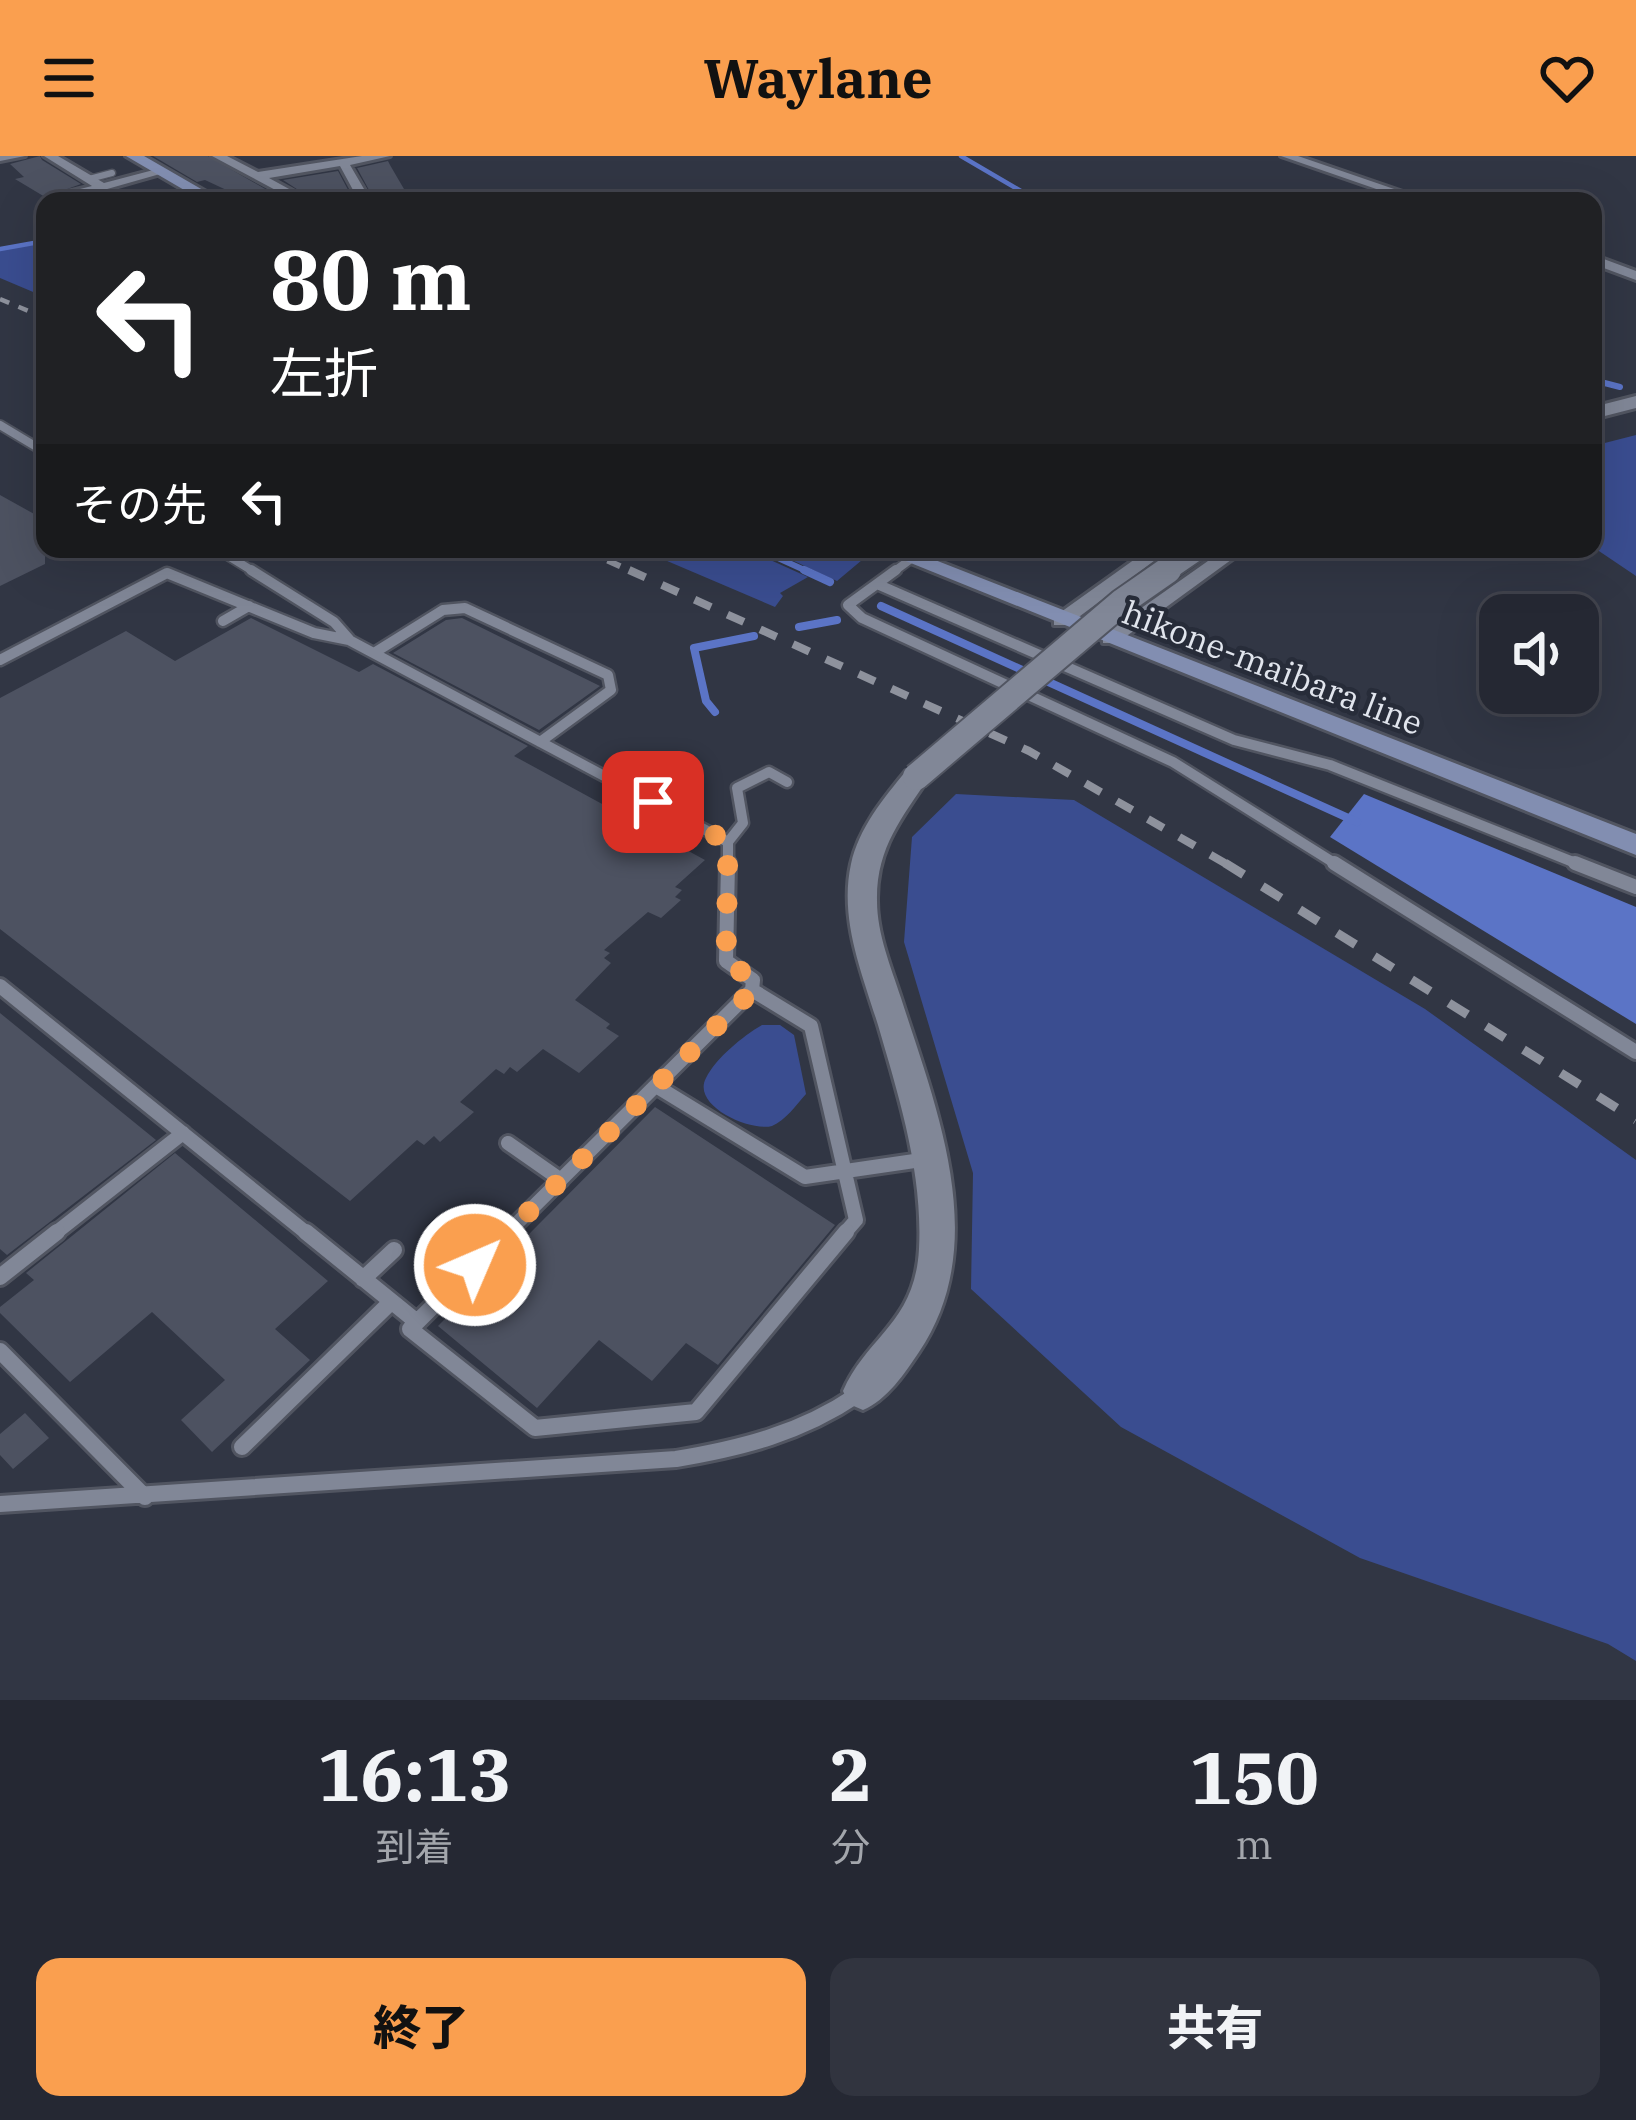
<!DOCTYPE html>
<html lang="ja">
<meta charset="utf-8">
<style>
:root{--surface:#252833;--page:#31343f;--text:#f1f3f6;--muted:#a3a6ac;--line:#42444e;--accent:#fa9f4f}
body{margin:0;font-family:"IBM Plex Serif","Noto Sans JP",serif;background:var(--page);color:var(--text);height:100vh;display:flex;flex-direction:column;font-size:45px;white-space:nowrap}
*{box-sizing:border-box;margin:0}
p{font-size:39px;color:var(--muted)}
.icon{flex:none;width:66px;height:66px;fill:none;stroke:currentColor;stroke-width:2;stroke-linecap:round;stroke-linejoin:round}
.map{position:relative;height:1544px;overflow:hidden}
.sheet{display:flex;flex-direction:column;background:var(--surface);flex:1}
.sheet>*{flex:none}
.guide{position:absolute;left:36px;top:36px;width:1566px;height:366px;border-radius:24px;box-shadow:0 12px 48px #0002,0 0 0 3px var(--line);background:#202124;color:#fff;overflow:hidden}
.buttons{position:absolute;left:1479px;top:438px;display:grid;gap:24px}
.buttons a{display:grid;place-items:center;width:120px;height:120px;border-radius:24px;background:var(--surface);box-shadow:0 12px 48px #0002,0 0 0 3px var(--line);font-size:60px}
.pin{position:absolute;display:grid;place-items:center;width:102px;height:102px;color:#fff;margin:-51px;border-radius:24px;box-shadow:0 6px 18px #0006}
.me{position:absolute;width:132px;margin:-66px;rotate:45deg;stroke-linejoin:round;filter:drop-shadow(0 0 9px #0008)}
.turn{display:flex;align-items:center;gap:42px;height:252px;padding:0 36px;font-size:54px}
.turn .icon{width:156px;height:156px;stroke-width:2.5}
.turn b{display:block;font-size:84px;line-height:102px}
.then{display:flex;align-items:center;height:114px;padding:0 36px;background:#0003;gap:24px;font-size:45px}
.eta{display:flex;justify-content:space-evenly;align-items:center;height:204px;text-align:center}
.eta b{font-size:72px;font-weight:800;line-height:84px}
.primary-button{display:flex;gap:24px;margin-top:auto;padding:24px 36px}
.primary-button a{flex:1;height:138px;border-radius:24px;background:var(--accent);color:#111;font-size:48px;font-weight:800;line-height:138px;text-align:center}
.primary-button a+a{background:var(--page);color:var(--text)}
header{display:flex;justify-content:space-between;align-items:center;height:156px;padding:0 36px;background:var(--accent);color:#111;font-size:54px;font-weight:800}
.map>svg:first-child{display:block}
.green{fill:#3a4d90}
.water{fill:#5b74c6}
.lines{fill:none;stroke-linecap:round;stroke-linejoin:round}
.stream-far2{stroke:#5b74c6;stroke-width:4.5}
.stream-far1{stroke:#5b74c6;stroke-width:6}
.stream{stroke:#5b74c6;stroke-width:8}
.building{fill:#4d5261}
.service-far4-casing{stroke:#515561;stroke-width:9}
.service-far3-casing{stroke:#515561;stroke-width:12}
.service-far2-casing{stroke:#515561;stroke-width:15}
.service-far1-casing{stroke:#515561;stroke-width:20}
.service-casing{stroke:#515561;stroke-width:22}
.minor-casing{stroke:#515561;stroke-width:6}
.tertiary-casing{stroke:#515561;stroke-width:6}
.secondary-casing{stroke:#515561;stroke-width:6}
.service-far4{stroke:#818797;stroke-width:6}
.service-far3{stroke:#818797;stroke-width:8}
.service-far2{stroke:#818797;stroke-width:10}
.service-far1{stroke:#818797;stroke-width:14}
.service{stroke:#818797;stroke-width:16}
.minor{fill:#818797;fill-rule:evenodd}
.tertiary{fill:#818797;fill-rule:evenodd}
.secondary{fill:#828eb1;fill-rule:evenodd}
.rail-far3{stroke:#8e929d;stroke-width:4.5;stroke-dasharray:10 10;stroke-linecap:butt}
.rail-far2{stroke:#8e929d;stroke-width:6;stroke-dasharray:14 14;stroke-linecap:butt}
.rail-far1{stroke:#8e929d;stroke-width:8;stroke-dasharray:18 18;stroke-linecap:butt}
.rail{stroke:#8e929d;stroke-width:9;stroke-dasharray:22 22;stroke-linecap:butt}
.tertiary-bridge-far1-casing{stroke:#515561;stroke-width:24;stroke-linecap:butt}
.tertiary-bridge-casing{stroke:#515561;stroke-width:30;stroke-linecap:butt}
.tertiary-bridge-far1{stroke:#818797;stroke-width:20}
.tertiary-bridge{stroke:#818797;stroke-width:26}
.route{stroke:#fa9f4f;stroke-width:21;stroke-dasharray:0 37.8}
.labels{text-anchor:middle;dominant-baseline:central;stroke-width:9;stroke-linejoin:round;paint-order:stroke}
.street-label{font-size:33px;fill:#e1e5ed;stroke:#272c39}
</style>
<header><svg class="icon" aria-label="menu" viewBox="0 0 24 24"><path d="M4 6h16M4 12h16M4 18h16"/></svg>Waylane<svg class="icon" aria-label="heart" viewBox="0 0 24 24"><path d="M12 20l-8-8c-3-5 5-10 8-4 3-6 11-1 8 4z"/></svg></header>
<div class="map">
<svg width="1636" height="1544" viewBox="0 0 1636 1544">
<rect width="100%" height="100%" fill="#313644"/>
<path class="green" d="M45,87v54l-45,-19v-28z
M1636,279v141l-43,-29v-101z
M639,393h107l62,28 -28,16 3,3 -8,11z
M768,393h70l24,11 -25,21z
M956,638l118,6 351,209 211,151v501l-28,-17 -248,-86 -239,-131 -150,-138 2,-116 -69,-231 8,-105z
M762,869h18l14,10 12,59c-9,10 -21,27 -34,32 -21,6 -81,-20 -66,-48 10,-20 37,-42 56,-53z"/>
<path class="water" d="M1364,638l272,113v117l-306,-187z"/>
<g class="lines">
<path class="stream-far2" d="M961,0l77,45
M0,93l45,-8"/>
<path class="stream-far1" d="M1593,224l27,7
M758,393l53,24"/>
<path class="stream" d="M804,414l26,12
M881,450l476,216
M799,471l38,-7
M715,556l-9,-11 -12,-53 60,-12"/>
</g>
<path class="building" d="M40,0l2,4 39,24 -36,13 -30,-18 9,-2 -14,-13z
M153,0h55l78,45h-36l-45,-21 -8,2z
M388,5l2,4 21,36h-36l-18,-33z
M338,15l16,30h-39l-32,-21z
M0,339l45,25v44l-45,22z
M251,462l108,54 14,-8 155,82 -14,10 191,104 -30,27 7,3 -7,7 6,3 -20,18 -13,-6 -44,38 6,3 -6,5 7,5 -36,37 35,24 -4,4 13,8 -40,37 -36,-24 -26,23 -7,-5 -6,7 -8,-5 -36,33 14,10 -34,30 -6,-6 -10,9 -7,-5 -67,61 -350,-272v-231l126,-67 49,30z
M462,462l138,68 -61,44 -146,-77 53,-33z
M0,857l156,127 -149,115 -7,-6z
M655,951l180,118 -117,140 -32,-22 -34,38 -53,-41 -62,68 -99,-82z
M175,997l153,128 -53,48 35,31 -98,92 -31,-32 44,-40 -73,-68 -82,70 -70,-69v-6l34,-27 -8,-7z
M25,1257l24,25 -36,31 -13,-14v-21z"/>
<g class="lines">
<g class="service-far4-casing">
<path id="service-far4" d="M89,23l23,-6
M171,45l30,-7"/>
</g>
<g class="service-far3-casing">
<path id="service-far3" d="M0,269l45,27
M217,393l39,24
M892,417l19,-14"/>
</g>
<g class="service-far2-casing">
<path id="service-far2" d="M251,414l83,52 15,17
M896,414l-48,35 14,13 311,144 166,104
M877,428l357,156 96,25 253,101
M223,465l26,-15
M374,497l69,-43 22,-2 143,67 3,15 -71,52
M0,504l167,-87 147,60 35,7 379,202
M728,710v-24l15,-19 -6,-35 32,-16 18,10"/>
</g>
<g class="service-far1-casing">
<path id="service-far1" d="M728,707l-2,98 27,19 -1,10
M1334,707l302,189
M1575,707l61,24
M0,830l309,249
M752,834l59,36 45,194 -13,15
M656,930l149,91 123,-18
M508,987l53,37
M53,1079l130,-102
M505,1079l247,-245"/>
</g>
<g class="service-casing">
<path id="service" d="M306,1076l111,90
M508,1076l-98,97 125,99 161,-16 150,-180
M0,1121l57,-45
M363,1123l31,-29
M0,1195l145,146
M242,1291l149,-145
M0,1348l676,-45c66,-11 125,-26 181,-64"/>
</g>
<g class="minor-casing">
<path id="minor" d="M0,0h25l-25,5z
M44,0h14l46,27 57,-15 6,4 -95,27 -4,-7 24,-6z
M212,0h15l31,16 104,-16h28l-40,9 21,36h-12l-19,-35 -71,12 42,23h-15z
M1281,0h17l131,45h-18z
M1593,99l43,16v9l-43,-16z
M1149,393h21l-102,76h-14v-8z
M1225,393h21l-129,94h-14v-8z"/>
</g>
<g class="tertiary-casing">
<path id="tertiary" d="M1636,240v12l-43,11v-12z
M916,612l13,9c-27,41 -53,71 -52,124 0,33 14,66 24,97 36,112 91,246 18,354 -14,21 -32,48 -56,58l-14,-6 -6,-13c24,-55 72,-68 76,-142 4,-76 -20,-152 -41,-224 -16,-52 -39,-106 -27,-161 8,-36 32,-65 55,-93z"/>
</g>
<g class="secondary-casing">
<path id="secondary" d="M126,0h18l78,45h-19z
M876,393h31l729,285v21z"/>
</g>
<use href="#service-far4" class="service-far4"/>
<use href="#service-far3" class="service-far3"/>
<use href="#service-far2" class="service-far2"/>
<use href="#service-far1" class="service-far1"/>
<use href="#service" class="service"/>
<use href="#minor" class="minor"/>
<use href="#tertiary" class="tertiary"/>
<use href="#secondary" class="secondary"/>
<path class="rail-far3" d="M0,143l45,19"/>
<path class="rail-far2" d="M582,393l53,24"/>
<path class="rail-far1" d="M629,414l400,181 201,115"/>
<path class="rail" d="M1225,707l411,257"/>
<g class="tertiary-bridge-far1-casing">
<path id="tertiary-bridge-far1" d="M1164,417l35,-24"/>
</g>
<g class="tertiary-bridge-casing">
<path id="tertiary-bridge" d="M916,621l206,-175 46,-32"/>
</g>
<use href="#tertiary-bridge-far1" class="tertiary-bridge-far1"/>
<use href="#tertiary-bridge" class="tertiary-bridge"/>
</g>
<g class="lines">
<path class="route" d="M475,1109l277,-274 1,-11 -27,-19 2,-119 -75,-40"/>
</g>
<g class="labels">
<g class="street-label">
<text transform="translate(1273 511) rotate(21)">hikone-maibara line</text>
</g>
</g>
</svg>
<div class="buttons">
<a><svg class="icon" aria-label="sound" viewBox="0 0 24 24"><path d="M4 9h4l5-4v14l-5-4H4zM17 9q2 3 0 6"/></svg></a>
</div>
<div class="pin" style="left:653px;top:646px;background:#d93025"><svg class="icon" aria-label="arrive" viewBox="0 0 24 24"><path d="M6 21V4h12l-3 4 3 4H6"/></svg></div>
<svg class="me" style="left:475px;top:1109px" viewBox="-20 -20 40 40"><circle r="17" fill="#fa9f4f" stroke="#fff" stroke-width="3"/><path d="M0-11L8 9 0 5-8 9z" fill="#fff"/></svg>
<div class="guide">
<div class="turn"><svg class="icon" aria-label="left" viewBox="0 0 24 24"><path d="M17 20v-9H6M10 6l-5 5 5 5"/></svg><div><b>80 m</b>左折</div></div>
<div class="then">その先<svg class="icon" aria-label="left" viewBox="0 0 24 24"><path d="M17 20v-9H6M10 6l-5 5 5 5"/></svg></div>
</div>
</div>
<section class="sheet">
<div class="eta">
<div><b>16:13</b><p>到着</p></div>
<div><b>2</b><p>分</p></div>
<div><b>150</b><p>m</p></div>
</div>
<div class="primary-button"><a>終了</a><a>共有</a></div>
</section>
